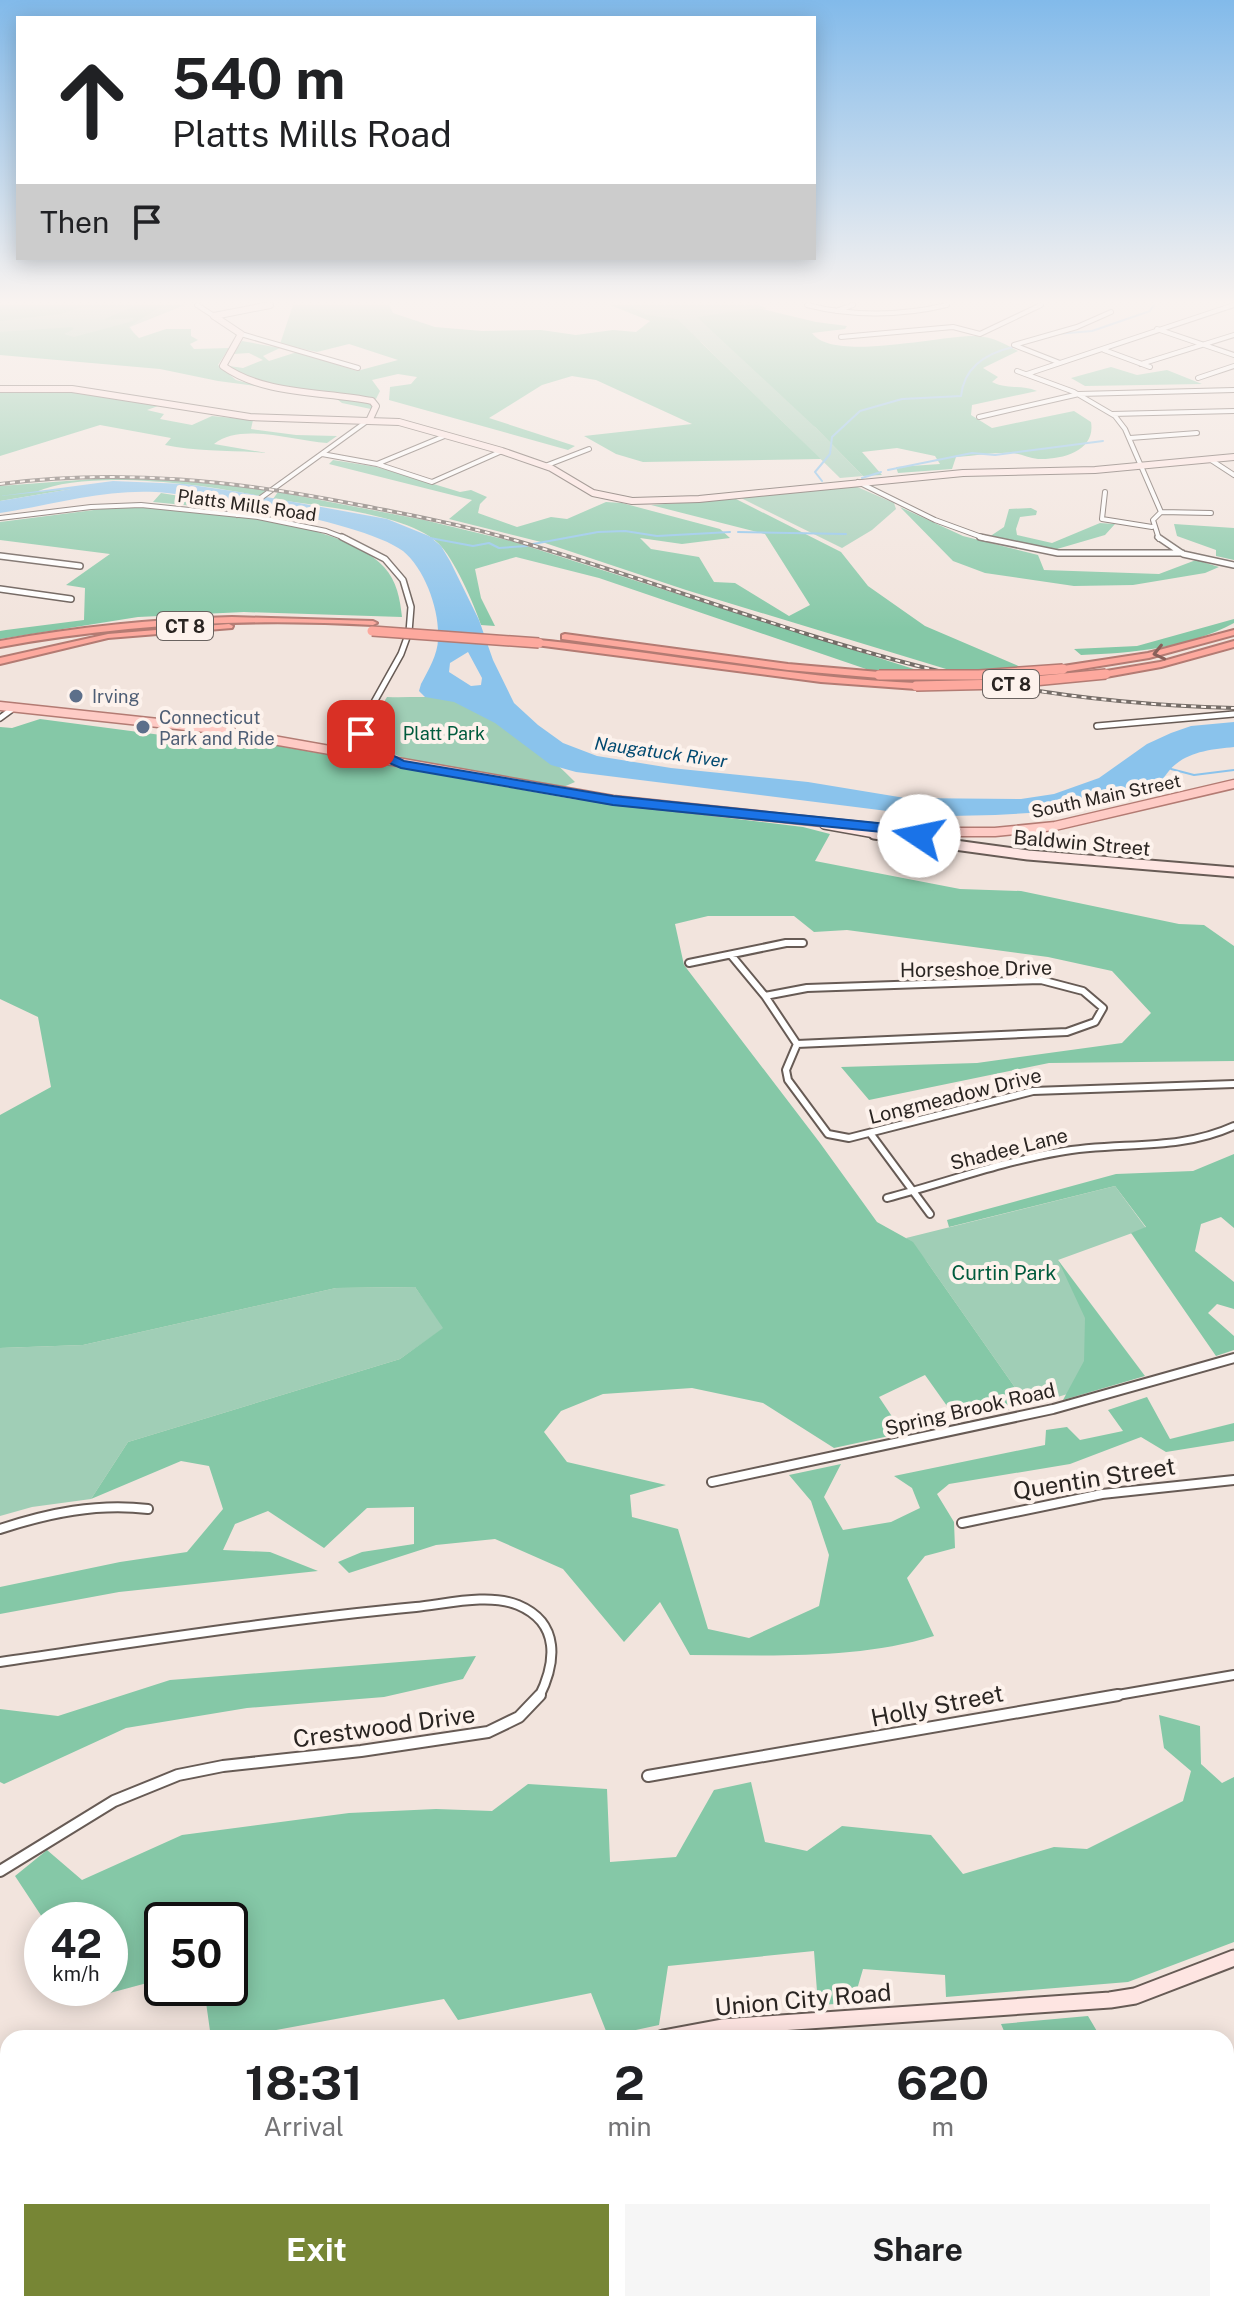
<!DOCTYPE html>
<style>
:root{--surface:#fff;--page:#f6f6f6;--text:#202124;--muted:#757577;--accent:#778635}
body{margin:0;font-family:"Public Sans",sans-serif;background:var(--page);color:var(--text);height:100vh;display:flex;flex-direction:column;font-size:30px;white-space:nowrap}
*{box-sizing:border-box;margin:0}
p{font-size:26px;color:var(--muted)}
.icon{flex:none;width:44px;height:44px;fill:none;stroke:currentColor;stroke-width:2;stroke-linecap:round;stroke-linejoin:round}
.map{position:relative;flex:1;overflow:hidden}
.panel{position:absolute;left:0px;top:2030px;width:1234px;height:282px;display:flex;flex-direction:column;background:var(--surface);border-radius:24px 24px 0 0;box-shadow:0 4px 20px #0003}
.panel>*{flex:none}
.banner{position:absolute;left:16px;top:16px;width:800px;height:244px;border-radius:0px;box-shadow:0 4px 20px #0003;background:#fff;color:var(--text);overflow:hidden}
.speed{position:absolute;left:24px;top:1902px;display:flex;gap:16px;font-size:40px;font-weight:700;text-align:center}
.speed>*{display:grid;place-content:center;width:104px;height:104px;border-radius:50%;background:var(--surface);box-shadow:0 4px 20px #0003;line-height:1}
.speed small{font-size:20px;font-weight:400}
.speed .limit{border:4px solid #111;border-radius:12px;background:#fff;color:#111}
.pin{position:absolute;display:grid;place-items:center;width:68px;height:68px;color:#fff;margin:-34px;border-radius:16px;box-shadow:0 4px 12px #0006}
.me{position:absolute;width:88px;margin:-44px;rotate:281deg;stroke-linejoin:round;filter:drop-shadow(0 0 6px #0008)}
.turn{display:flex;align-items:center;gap:28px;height:168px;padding:0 24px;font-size:36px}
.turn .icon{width:104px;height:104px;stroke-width:2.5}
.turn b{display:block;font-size:56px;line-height:68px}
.then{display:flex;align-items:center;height:76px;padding:0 24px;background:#0003;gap:16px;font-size:30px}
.eta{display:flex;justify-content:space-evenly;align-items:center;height:136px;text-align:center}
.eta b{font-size:48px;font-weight:700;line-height:56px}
.button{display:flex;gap:16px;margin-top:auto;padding:16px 24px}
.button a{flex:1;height:92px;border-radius:0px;background:var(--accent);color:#fff;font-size:32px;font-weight:700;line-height:92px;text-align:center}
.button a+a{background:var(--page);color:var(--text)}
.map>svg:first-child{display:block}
.green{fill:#a0ceb6}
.forest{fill:#85c8a7}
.water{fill:#8ac3ec;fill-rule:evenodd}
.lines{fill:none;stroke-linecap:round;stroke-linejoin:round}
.stream{stroke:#8ac3ec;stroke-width:2}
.street-far4-casing{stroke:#675b55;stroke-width:6}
.street-far3-casing{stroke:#675b55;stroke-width:8}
.street-far2-casing{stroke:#675b55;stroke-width:10}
.street-far1-casing{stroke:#675b55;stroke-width:12}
.street-casing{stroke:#675b55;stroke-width:14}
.secondary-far3-casing{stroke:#675b55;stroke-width:8}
.secondary-far2-casing{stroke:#675b55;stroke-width:10}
.secondary-far1-casing{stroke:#675b55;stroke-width:13}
.secondary-casing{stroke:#675b55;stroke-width:19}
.primary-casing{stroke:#b37b73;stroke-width:11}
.highway-casing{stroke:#b37b73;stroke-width:4}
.street-far4{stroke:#fff;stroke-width:4}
.street-far3{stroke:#fff;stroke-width:5}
.street-far2{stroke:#fff;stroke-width:6}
.street-far1{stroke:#fff;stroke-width:8}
.street{stroke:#fff;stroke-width:10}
.secondary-far3{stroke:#fee5e2;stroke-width:6}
.secondary-far2{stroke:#fee5e2;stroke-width:7}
.secondary-far1{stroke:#fee5e2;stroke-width:9}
.secondary{stroke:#fee5e2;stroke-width:15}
.primary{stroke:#fecbc5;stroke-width:8}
.highway{fill:#fda99e;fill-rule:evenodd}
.rail-casing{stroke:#756d68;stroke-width:4}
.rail{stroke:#fdf2ec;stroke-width:2;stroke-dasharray:5;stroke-linecap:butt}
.highway-bridge-casing{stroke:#b37b73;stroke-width:12;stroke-linecap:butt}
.highway-bridge{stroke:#fda99e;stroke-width:9}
.oneway{stroke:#89605a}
.route{fill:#1a73e8;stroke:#114b97;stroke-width:2}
.service-dot{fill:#5c6f8a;stroke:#fdf2ec;stroke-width:3}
.labels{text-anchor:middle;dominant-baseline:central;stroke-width:8;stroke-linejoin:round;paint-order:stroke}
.far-street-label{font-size:18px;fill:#2a2522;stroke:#fdf2ec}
.shield{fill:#fdf2ec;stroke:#69625f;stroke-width:2}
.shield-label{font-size:18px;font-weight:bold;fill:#2a2522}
.far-service-label{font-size:18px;fill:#4e5e75;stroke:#fdf2ec;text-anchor:start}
.far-park-label{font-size:18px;fill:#005b3d;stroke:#fdf2ec}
.far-water-label{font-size:18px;font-style:italic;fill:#004970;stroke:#fdf2ec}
.street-label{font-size:20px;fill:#2a2522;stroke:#fdf2ec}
.park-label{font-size:20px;fill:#005b3d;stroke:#fdf2ec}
.near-street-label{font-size:24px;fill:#2a2522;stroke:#fdf2ec}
</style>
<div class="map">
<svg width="1234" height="2311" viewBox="0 0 1234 2311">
<rect width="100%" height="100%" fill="#f2e4dd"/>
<path class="green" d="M0,305h185l-55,22 13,22h-143z
M613,305h145l9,3 -15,6 63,113 48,49 -23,2 -139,-136z
M855,486l39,17 2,6 -24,21 -30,18 -101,-50z
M387,697c22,1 49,-2 69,3 45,13 87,50 119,82l-14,6 -149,-27 -35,-13c-8,-21 -1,-33 10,-51z
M1115,1186l31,42 -88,32 72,115 -102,31 -101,-144 -21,-24z
M415,1287l29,41 -44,31 -272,83 -37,57 -59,8 -32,9v-168l83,-3 253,-57z"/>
<path class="forest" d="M0,305h88l-27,9 -61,7z
M136,305h28l-36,22 11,11 27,-9h25v7l7,4 -8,4 4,5 35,-1 -11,17 18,15 19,5 114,16 4,4 -2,4 -29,-6 -9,-7 -115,-15 -58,-12 -160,-14v-23l72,-5 2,2 -10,5 10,3 59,-16 1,-3 -31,2z
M293,305h96l4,8 42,14 47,4 59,-1 35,5 37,-5 23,2 14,-11 -40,-16h16l21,10 30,4 144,140 -178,3 -27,-8 -32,-18 108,-12 -96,-44 -24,-4 -30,9 -53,33 86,28 -7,4 -179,-50 1,-13 21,-3 6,-7 -19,-3 -26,6 8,11 -4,8c-40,-11 -119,-8 -147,-33l14,2 20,-8 -14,-7 -16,1 9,-13 38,7 -17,8 6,5 28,-9 60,19 41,-11 -49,-16 -32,8 -37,-8z
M758,308l58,14 31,4 -2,3 -33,4c20,30 132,1 165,3 16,1 28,8 41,15l-35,17 15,9 -6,5c16,8 29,2 45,9l-65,14 -1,10 21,13 82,-17 17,11c5,29 -29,38 -53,37 -9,-1 -17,-5 -25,-6 -18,-1 -38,3 -57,4l-4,12 -54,4 -2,-6 44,-3 -5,-8 -38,-8 -35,4 20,23 -19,1 -48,-49 -118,-110z
M1111,367l26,8 30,-5 35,14 -117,2 -14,-8z
M57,390l101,16 -11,4 17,4 -4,5 32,6 20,-9 41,4 -2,9 45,6 41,1 -10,7c-34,-2 -86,-21 -113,1l53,9c-34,-3 -69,-1 -102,-8l6,-7 -71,-13 -100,31v-64z
M333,460l44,7 83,25 11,-2 16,7 -7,7 -2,9 39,14 34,-10 16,2 39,-17 16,1 98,26 10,9 -48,6 -42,-6 11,11 48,8 15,25 21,1 54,33 21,-11 -45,-71 -114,-29 85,-6 105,53 27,34 57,40 98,42 -67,4 -270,-82 -141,-47 -96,-24 23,-19 -143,-36z
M133,476l83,6 52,8 -9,6c-55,-12 -172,-27 -223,-4l41,-4 -77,13v-15z
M278,492l146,28 87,21 409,130 -51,-1 -270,-92 -83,-21 -41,12 6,29 14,28 -14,-1c-7,-21 -27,-67 -43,-82 -32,-30 -122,-37 -165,-44z
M161,493l81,13 -7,4 -82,-8z
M125,506c67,7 211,10 259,61 13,14 16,32 18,50l-158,-5 -106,5 -138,22v-8l6,-1 78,-10 1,-32 -19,-3 44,-31 -110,-14v-18z
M900,507l63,29 75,19 6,15 115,4 37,-14 23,7 -14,6 -72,12 -59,1 -89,-13 -32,-12z
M1031,508l6,3 -1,4 -16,2 -4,12 1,6 35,8 48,-20 15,1 -10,11 -48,14 -68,-12 15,-10 5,-18z
M1174,524l60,4v32l-18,-4v-6l-39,-14z
M1234,619v4c-47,25 -100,30 -153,32l-7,-6 63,-3z
M40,719l159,21 19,-5 355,64 230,28 27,7 -15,27 145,28 61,2 158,33 25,1 30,21v115l-185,2 -180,37 -28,-33 136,-4 145,-20 29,-30 -39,-42 -64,-14 -201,-27 -33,2 -20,-16h-86l-33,8 9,41 136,178 57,79 36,20 115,164 -71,14 -32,-45 -46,22 24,36 -69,15 -71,-45 -71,-15 -89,6 -42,17 -17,21 23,30 99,23 -36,10 2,22 46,12 30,100 41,9 70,-32 10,-51 -18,-54 -22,-26 52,-11 -17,33 19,33 48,-8 29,-14 -8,-20 -18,-12 151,-31 1,-15 21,-3 13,13 43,-9 -15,-21 39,-13 23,42 64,-16v18l-68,11 -25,-15 -71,27 -121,20 -12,10 17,28 1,26 -30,8 -18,22 27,58c-78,24 -162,19 -244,19l-30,-53 -36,40 -61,-73 -68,-30 -59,6 -87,28 -11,-11 24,-10 52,-8v-37l-47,1 -43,40 -56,-37 -33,13 -12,26 47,2 48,19 -199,21 -119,22v-27l120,-25 67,-10 36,-43 -14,-43 -28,-5 -90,38 37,-57 272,-83 43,-31 -28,-41 -79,1 -253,57 -83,3v-233l51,-28 -13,-70 -38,-18v-272l12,1z
M1234,1154v74l-13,-11 -20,7 -6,27 39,31v27l-17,-5 -9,9 26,23v14l-18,6 -85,-123 15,-6 -31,-41 -166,41 -2,-7 169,-46 77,-3z
M1058,1260l87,116 -82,24 21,-39 1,-43z
M476,1656l-13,23 -79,18 -137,11 -121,20 -122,56 -4,-2v-73l58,7 112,-36z
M1159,1715l41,11 1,38 21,19 12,-6v165l-106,40 -182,15 -1,-22 -82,-6 -10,34 -35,2 -4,-54 -146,15 -9,59 -51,11 -17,-43 -133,27 -14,-21 -211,39h-22l-7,-50h26v-68h-68v59l-67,18 -6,-9h21v-68h-66l-29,-44 32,-26 35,30 100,-45 167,-22 87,-4 56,2 36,-27 79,5 3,73 66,-5 38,-67 37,-8 14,60 42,9 35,-25 89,9 32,39 91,-27 33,2 96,-48 8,-30 -27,-23z
M1088,2016l13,22h-94l-6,-14z
M1226,2209l8,1v101h-474l1,-7h465z
M439,2304h144l-1,7h-178z"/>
<path class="water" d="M113,481l72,3 54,8 148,27 42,17 12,10 9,15 29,59 14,40 21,43 24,22 25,18 34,13 74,12 137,14 97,16 116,1 33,-5 45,-16 48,-34 24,-11 20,-7 43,-4v25c-20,2 -42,4 -58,17 -12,9 -14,23 -30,28 -70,22 -146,24 -219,24l-351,-44 -25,-7 -56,-42 -41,-21 -29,-5 -6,-6 2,-7c7,-13 17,-30 17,-45 2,-28 -13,-70 -35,-88 -39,-29 -195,-55 -247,-59 -51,-3 -106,13 -156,21v-12l71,-12 -71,7zM468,652l14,26 -1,7 -10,1 -22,-14 1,-9z"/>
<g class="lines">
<path class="stream" d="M1056,334l36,-3 58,-20 4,-6
M888,470l84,-17 23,2 108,-14
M862,478l19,-6
M822,481l-7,-9 15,-18 2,-17 28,-26 42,-12 59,-3c3,-29 26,-43 52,-49
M738,532l108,2
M430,538l43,8 16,-3 10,5 28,-2
M533,544l65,-12 27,-1 32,5 73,-4
M1171,769l23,6 40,-5"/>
<g class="street-far4-casing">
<path id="street-far4" d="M197,305l17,11
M807,305c47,12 93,11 140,0
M836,311l17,-6
M1157,329l77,26
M241,334l117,34
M841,337l112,-10 27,7 61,-29
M1014,345l63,-18 34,-15
M1014,345l46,18
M1104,350l46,17
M1141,364l93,-29
M1017,371l57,21 41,24 10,13 36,83 -8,8 6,19
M1027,374l207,-69
M1198,378l36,-12
M1112,414l122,-3
M979,417l100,-23 155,-4
M1130,438l67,-5
M322,454l55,10 55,18 70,-31
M1211,460l23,15
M377,464l70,-29
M545,466l44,-17
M858,482l77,38 52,19
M1105,492l-3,27 50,8
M1161,512l50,1
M237,515l133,-96
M0,518l91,-11 50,-2 117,12 68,14 21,8"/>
</g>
<g class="street-far3-casing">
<path id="street-far3" d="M342,537l43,22 18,21 8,27 -2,25 -8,22 -56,100
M980,537l78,16h124
M1158,537l25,17 51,11
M0,556l80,10
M0,589l71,10
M0,718l15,-11
M1097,726l137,-12
M363,738l8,11 13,8"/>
</g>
<g class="street-far2-casing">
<path id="street-far2" d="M731,955l34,41 32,48 -11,26 2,10 40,54 21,4 184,-47 201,-7
M689,963l97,-20h17
M765,996l42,-8 234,-8 42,11 20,17 -8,14 -28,10 -270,12
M870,1133l60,81
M887,1198c57,-15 114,-36 172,-46 60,-11 118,0 175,-26"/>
</g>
<g class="street-far1-casing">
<path id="street-far1" d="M712,1482l341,-73 181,-51
M962,1523l140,-29 132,-14
M0,1529c49,-16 97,-26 148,-20
M0,1662c138,-20 277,-42 416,-55 30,-3 73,-14 102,-2 43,18 38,58 21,92
M1106,1697l128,-22"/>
</g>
<g class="street-casing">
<path id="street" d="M648,1776l470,-81
M0,1871l114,-70 64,-26 45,-9 138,-15 127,-19 31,-15 21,-22
M203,2311l25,-7"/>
</g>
<g class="secondary-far3-casing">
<path id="secondary-far3" d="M214,316l27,18 -18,32c42,30 101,25 149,35l4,5 -6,13
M214,316l56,-11
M0,389h72l178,28 149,5 103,29 49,17 42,25 39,8 67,-2 264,-26 132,-3 139,-13"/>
</g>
<g class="secondary-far2-casing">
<path id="secondary-far2" d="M824,825l62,11"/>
</g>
<g class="secondary-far1-casing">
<path id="secondary-far1" d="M874,834l154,21 206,17"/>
</g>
<g class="secondary-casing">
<path id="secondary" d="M663,2038l59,-11 388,-27 25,-4 99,-38
M0,2105h8"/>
</g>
<g class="primary-casing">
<path id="primary" d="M0,706l205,22 408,72 304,32h78l60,-6 179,-42"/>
</g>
<g class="highway-casing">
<path id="highway" d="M232,617l141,4 4,2 -4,2c-127,-7 -248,-1 -373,22v-6c77,-14 154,-22 232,-24z
M229,624l4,2 -1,2 -124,10 -108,26v-6l108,-24z
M1234,630v5l-85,23 -86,14 -4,-3 4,-3 85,-13z
M565,634l223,30 91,8 4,3 -4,3 -91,-8 -226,-31v-4z
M539,640c126,13 250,37 377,43l4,3 -4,3 -95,-7 -285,-37v-4z
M1234,641v6l-73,20 -55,10 -4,-3 4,-3 54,-9z"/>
</g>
<use href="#street-far4" class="street-far4"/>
<use href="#street-far3" class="street-far3"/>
<use href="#street-far2" class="street-far2"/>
<use href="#street-far1" class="street-far1"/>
<use href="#street" class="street"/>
<use href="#secondary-far3" class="secondary-far3"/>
<use href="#secondary-far2" class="secondary-far2"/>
<use href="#secondary-far1" class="secondary-far1"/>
<use href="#secondary" class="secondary"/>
<use href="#primary" class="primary"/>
<use href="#highway" class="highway"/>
<g class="rail-casing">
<path id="rail" d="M0,484c122,-16 239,-3 359,21 52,10 104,20 155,35 138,40 273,93 412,128 101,26 204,37 308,40"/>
</g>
<use href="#rail" class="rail"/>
<g class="highway-bridge-casing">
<path id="highway-bridge" d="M372,631l167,12
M879,675h100l84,-6
M916,686l88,-2 102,-10"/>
</g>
<use href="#highway-bridge" class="highway-bridge"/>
</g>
<defs><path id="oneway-chevron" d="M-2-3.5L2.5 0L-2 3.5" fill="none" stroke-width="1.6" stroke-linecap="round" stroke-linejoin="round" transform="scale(2)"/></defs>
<use class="oneway" href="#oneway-chevron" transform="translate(1159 653) rotate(167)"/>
<linearGradient id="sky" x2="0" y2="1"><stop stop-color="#82baea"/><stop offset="0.48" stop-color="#f9f3f0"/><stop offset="1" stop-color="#f9f3f0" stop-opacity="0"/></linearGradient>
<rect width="1234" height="629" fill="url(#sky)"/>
<path class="route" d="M361,730l5,1 12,17 26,13 209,35 304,31 5,1 5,8 -8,4 -7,-5 -299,-30 -212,-37 -33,-14 -14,-20z"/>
<g class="service-dot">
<circle cx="76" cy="696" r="8"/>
<circle cx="143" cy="727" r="8"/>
</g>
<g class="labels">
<g class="far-street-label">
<text transform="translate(247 505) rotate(8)">Platts Mills Road</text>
<text transform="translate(1106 796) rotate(-12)">South Main Street</text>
</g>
<g class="shield">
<rect x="157" y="612" width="56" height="28" rx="6"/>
<rect x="983" y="670" width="56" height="28" rx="6"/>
</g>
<g class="shield-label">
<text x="185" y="626">CT 8</text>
<text x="1011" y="684">CT 8</text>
</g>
<g class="far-service-label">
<text x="92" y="696">Irving</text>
<text x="159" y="717">Connecticut<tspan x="159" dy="21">Park and Ride</tspan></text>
</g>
<g class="far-park-label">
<text x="444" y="733">Platt Park</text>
</g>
<g class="far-water-label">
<text transform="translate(661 752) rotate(8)">Naugatuck River</text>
</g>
<g class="street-label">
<text transform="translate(1082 843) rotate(5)">Baldwin Street</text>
<text transform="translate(976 969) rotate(-1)">Horseshoe Drive</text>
<text transform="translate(955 1096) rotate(-14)">Longmeadow Drive</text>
<text transform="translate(1009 1149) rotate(-14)">Shadee Lane</text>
<text transform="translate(970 1409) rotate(-13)">Spring Brook Road</text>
</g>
<g class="park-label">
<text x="1004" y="1273">Curtin Park</text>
</g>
<g class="near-street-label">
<text transform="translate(1094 1478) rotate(-9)">Quentin Street</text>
<text transform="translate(937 1705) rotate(-11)">Holly Street</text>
<text transform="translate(384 1726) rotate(-8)">Crestwood Drive</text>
<text transform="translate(803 1999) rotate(-5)">Union City Road</text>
</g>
</g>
</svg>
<div class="speed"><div>42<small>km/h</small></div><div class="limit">50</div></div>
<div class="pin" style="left:361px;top:734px;background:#d93025"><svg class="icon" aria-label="arrive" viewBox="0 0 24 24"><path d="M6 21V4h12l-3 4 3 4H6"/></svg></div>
<svg class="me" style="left:919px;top:836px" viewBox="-20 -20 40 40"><circle r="19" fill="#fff"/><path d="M0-13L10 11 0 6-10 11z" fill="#1a73e8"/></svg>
<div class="banner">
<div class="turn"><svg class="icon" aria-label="ahead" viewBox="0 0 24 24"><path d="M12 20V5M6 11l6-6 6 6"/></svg><div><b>540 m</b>Platts Mills Road</div></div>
<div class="then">Then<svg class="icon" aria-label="arrive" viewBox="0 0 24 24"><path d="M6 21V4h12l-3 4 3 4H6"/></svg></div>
</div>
<section class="panel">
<div class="eta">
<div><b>18:31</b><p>Arrival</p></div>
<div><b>2</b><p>min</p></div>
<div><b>620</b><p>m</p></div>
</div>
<div class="button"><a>Exit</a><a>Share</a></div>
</section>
</div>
